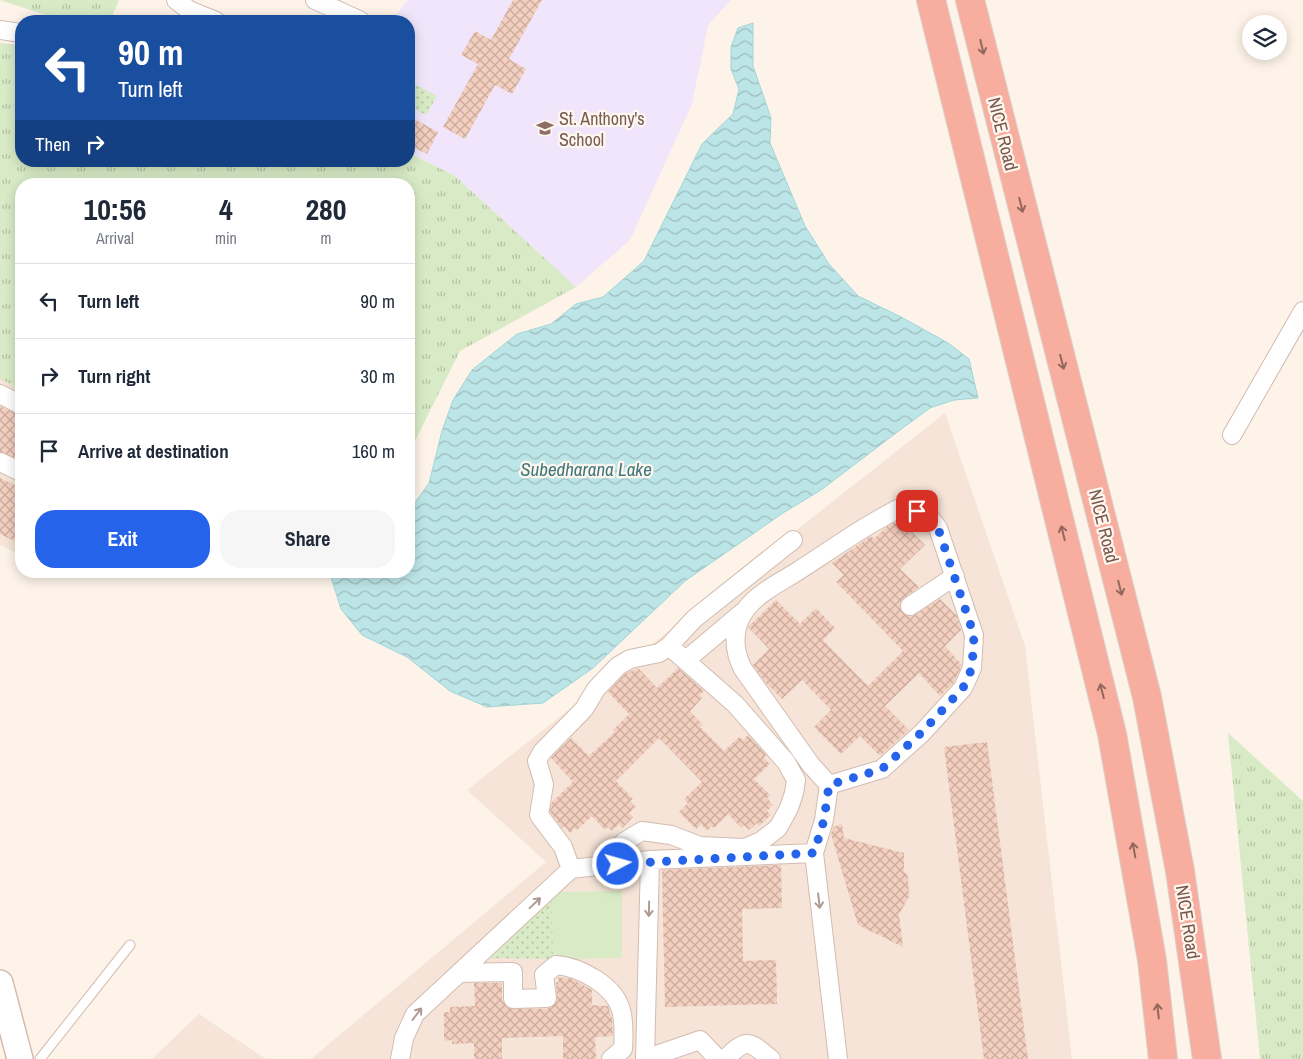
<!DOCTYPE html>
<style>
:root{--surface:#fff;--page:#f6f6f7;--text:#1f2937;--muted:#747a83;--line:#e0e1e3;--accent:#2563eb}
body{margin:0;font-family:"Archivo Narrow",sans-serif;background:var(--page);color:var(--text);height:100vh;display:flex;flex-direction:column;font-size:19px;white-space:nowrap}
*{box-sizing:border-box;margin:0}
p{font-size:16px;color:var(--muted)}
.icon{flex:none;width:28px;height:28px;fill:none;stroke:currentColor;stroke-width:2;stroke-linecap:round;stroke-linejoin:round}
.map{position:relative;flex:1;overflow:hidden}
.side{position:absolute;left:15px;top:178px;width:400px;height:400px;display:flex;flex-direction:column;background:var(--surface);border-radius:20px;box-shadow:0 2px 12px #0003}
.side>*{flex:none}
.guide{position:absolute;left:15px;top:15px;width:400px;height:152px;border-radius:20px;box-shadow:0 2px 12px #0003;background:#1a4fa0;color:#fff;overflow:hidden}
.tools{position:absolute;left:1242px;top:15px;display:grid;gap:10px}
.tools a{display:grid;place-items:center;width:45px;height:45px;border-radius:50%;background:var(--surface);box-shadow:0 2px 12px #0003;font-size:25px}
.pin{position:absolute;display:grid;place-items:center;width:42px;height:42px;color:#fff;margin:-21px;border-radius:10px;box-shadow:0 2px 8px #0006}
.me{position:absolute;width:55px;margin:-28px;rotate:84deg;stroke-linejoin:round;filter:drop-shadow(0 0 4px #0008)}
.turn{display:flex;align-items:center;gap:18px;height:105px;padding:0 20px;font-size:22px}
.turn .icon{width:65px;height:65px;stroke-width:2.5}
.turn b{display:block;font-size:35px;line-height:42px}
.then{display:flex;align-items:center;height:48px;padding:0 20px;background:#0003;gap:10px;font-size:19px}
.eta{display:flex;justify-content:space-evenly;align-items:center;height:85px;text-align:center}
.eta b{font-size:30px;font-weight:700;line-height:35px}
.action{display:flex;gap:10px;margin-top:auto;padding:10px 20px}
.action a{flex:1;height:58px;border-radius:20px;background:var(--accent);color:#fff;font-size:20px;font-weight:700;line-height:58px;text-align:center}
.action a+a{background:var(--page);color:var(--text)}
ul{padding:0;list-style:none}
li{display:flex;align-items:center;gap:15px;height:75px;padding:0 20px;border-top:1px solid var(--line)}
li div{flex:1}
li b{display:block;font-size:19px}
li em{font-style:normal}
.map>svg:first-child{display:block}
.residential{fill:#f5e4d7}
.education{fill:#f0e5fa}
.grass{fill:url(#grass-tufts)}
.park{fill:url(#park-dots)}
.pitch{fill:#d8ebc6}
.water{fill:url(#water-waves);stroke:#a2d6d9}
.building{fill:url(#building-cross-hatch)}
.lines{fill:none;stroke-linecap:round;stroke-linejoin:round}
.lane-casing{stroke:#d2bcb0;stroke-width:11}
.street-casing{stroke:#d2bcb0;stroke-width:20}
.secondary-casing{stroke:#d5bcad;stroke-width:28}
.highway-casing{stroke:#d9d0cd;stroke-width:30}
.lane{stroke:#fff;stroke-width:9}
.street{stroke:#fff;stroke-width:18}
.secondary{stroke:#fff;stroke-width:25}
.highway{stroke:#f8ae9f;stroke-width:28}
.oneway{stroke:#92685c}
.oneway2{stroke:#ae9a93}
.route{stroke:#2563eb;stroke-width:9;stroke-dasharray:0 16.2}
.labels{text-anchor:middle;dominant-baseline:central;stroke-width:4.5;stroke-linejoin:round;paint-order:stroke}
.education-label{font-size:18px;fill:#785e54;stroke:#fff7ef;text-anchor:start}
.street-label{font-size:18px;fill:#78574b;stroke:#fff7ef}
.water-label{font-size:19px;font-style:italic;fill:#3e787d;stroke:#fff7ef}
</style>
<div class="map">
<svg width="1303" height="1059" viewBox="0 0 1303 1059">
<defs>
<pattern id="grass-tufts" width="24" height="20" patternUnits="userSpaceOnUse" patternTransform="scale(1.25)"><rect width="24" height="20" fill="#d8ebc6"/><path d="M3 7l-1-3M5 7V3M7 7l1-3M15 17l-1-3M17 17v-4M19 17l1-3" fill="none" stroke="#b4c1a3"/></pattern>
<pattern id="park-dots" width="8" height="8" patternUnits="userSpaceOnUse" patternTransform="scale(1.25)"><rect width="8" height="8" fill="#d8ebc6"/><path d="M2 2h.1M6 6h.1" fill="none" stroke="#b4c1a3" stroke-width="1.8" stroke-linecap="round"/></pattern>
<pattern id="water-waves" width="16" height="10" patternUnits="userSpaceOnUse" patternTransform="scale(1.25)"><rect width="16" height="10" fill="#bce5e7"/><path d="M0 5q4-4 8 0t8 0" fill="none" stroke="#9ebcbd"/></pattern>
<pattern id="building-cross-hatch" width="8" height="8" patternUnits="userSpaceOnUse" patternTransform="scale(1.25)"><rect width="8" height="8" fill="#f3cfbf"/><path d="M0 0l8 8M0 8l8-8" fill="none" stroke="#caab9d"/></pattern>
</defs>
<rect width="100%" height="100%" fill="#fdf3e8"/>
<path class="residential" d="M0,379l21,10v166l-21,-10z
M945,413l80,233 47,413h-761l235,-197 -79,-72z
M199,1014l25,17 42,28h-114z"/>
<path class="education" d="M408,0h323l-23,25 -16,79 -62,136 -54,47 -121,-111 -46,-23v-132h-18z"/>
<path class="grass" d="M0,0h119l-9,21h-46z
M0,43l21,2v116h388v-8l46,23 121,111 -116,64 -51,102v-269h-388v205l-21,-10z
M1228,733l75,68v258h-43z"/>
<path class="park" d="M409,81l28,15 -11,19 -17,-9z
M552,892l1,67 -67,-1z"/>
<path class="pitch" d="M622,891v67l-69,1 -1,-67z"/>
<path class="water" d="M753,23v43l18,52 -1,25 35,83 24,38 29,32 43,21 47,26 21,16 9,39 -24,2 -24,8 -30,22 -79,60 -38,23 -98,68 -92,87 -50,35 -56,4 -37,-16 -43,-34 -45,-22 -21,-26 -12,-38h80v-60l20,-28 13,-52 11,-31 19,-30 45,-36 34,-10 25,-20 27,-7 41,-36 58,-117 31,-30 6,-25 -8,-20v-22l7,-19z"/>
<path class="building" d="M513,0h29l-33,59 17,10 -14,25 -17,-9 -30,54 -22,-12 35,-63 -17,-9 14,-24 16,9z
M409,116l29,16 -11,22 -18,-9z
M0,406l21,10v44l-21,-8z
M0,478l21,10v56l-21,-10z
M900,520l25,25 -25,24 19,18 -18,14v10l10,6 29,-18 17,17 4,14 -16,16 17,19 -8,17 -14,14 -21,-23 -34,33 24,24 -29,26 -20,-20 -19,18 -27,-27 17,-17 -29,-30 -20,19 -16,-16 -13,-18 16,-16 -21,-22 28,-27 24,24 16,-16 19,20 -12,12 45,46 35,-35 -67,-69 8,-7 -12,-12 39,-27 3,3 12,-12z
M638,668l19,20 21,-20 26,23 -4,4 2,3 -12,13 13,14 -3,2 24,24 15,-14 4,3 5,-5 18,20 -2,3 6,6 -16,15 16,16 -3,3 6,7 -6,6 4,4 -12,11 -2,-3 -8,7 -5,-5 -3,3 -13,-14 -14,14 -2,-2 -5,5 -6,-7 -5,5 -17,-17 9,-9 -4,-4 18,-17 -43,-44 -43,43 17,18 -3,2 6,6 -7,6 4,4 -11,11 -3,-4 -7,7 -4,-4 -3,3 -13,-14 -15,14 -2,-2 -5,5 -6,-7 -2,2 -12,-16 2,-10 21,-20 -22,-24 20,-20 18,18 26,-24 -2,-2 16,-16 -21,-22 17,-18z
M987,742l41,317h-44l-40,-312z
M842,824l2,14 60,15v18l4,5 1,21 -10,17 4,33 -45,-22 -27,-91 2,-7z
M781,865l1,43 -40,1 1,52 33,-1 1,44 -112,3 -3,-137z
M558,977l14,2 20,11v15l16,1 4,13 1,17 -18,1 1,22h-33v-23l-61,2v21h-28v-16l-22,1v-4l-8,1v-29h6v-5l25,-1 -1,-23h28v17l6,8 39,1 10,-7 -1,-20h3z"/>
<g class="lines">
<g class="lane-casing">
<path id="lane" d="M40,1059l90,-114"/>
</g>
<g class="street-casing">
<path id="street" d="M176,0l13,10 27,11
M315,0l46,21
M0,30l21,3
M0,394l21,11
M1232,435l71,-124
M0,462l21,10
M910,606l45,-30
M686,660l57,-48
M829,785l53,-16 40,-36 41,-45 9,-20 2,-33 -36,-107 -9,-11 -23,-12c-38,18 -72,43 -108,66 -17,11 -39,21 -52,38 -14,18 -13,41 -3,60l68,96 18,20 -5,35 -10,33 24,206
M618,864l6,-22 18,-11 29,4 29,11 45,2 16,-7 17,-13 11,-20 5,-15 2,-13 -10,-18 -51,-58 -66,-58
M571,869l-8,-22 -24,-32 5,-31 -7,-23 5,-9 42,-43 12,-20 22,-23 12,-7 29,-6 10,-7 25,-27 99,-79
M459,973l54,-1v27l34,-1 -3,-23 12,-10c15,1 26,6 39,14 29,18 30,38 28,70l-12,10
M400,1059l4,-21 11,-24 156,-145 79,-9 164,-7
M645,1059l5,-199
M645,1059l55,-19 18,19
M725,1059c22,-21 23,-19 46,0"/>
</g>
<g class="secondary-casing">
<path id="secondary" d="M0,983l20,76"/>
</g>
<g class="highway-casing">
<path id="highway" d="M931,0l181,734 40,226 11,99
M970,0l177,697 33,174 27,188"/>
</g>
<use href="#lane" class="lane"/>
<use href="#street" class="street"/>
<use href="#secondary" class="secondary"/>
<use href="#highway" class="highway"/>
</g>
<defs><path id="oneway-shaft" d="M-6 0H5M1.5-3L5.5 0L1.5 3" fill="none" stroke-width="1.6" stroke-linecap="round" stroke-linejoin="round" transform="scale(1.25)"/></defs>
<g class="oneway">
<use href="#oneway-shaft" transform="translate(982 47) rotate(77)"/>
<use href="#oneway-shaft" transform="translate(1021 205) rotate(76)"/>
<use href="#oneway-shaft" transform="translate(1062 362) rotate(76)"/>
<use href="#oneway-shaft" transform="translate(1063 533) rotate(-104)"/>
<use href="#oneway-shaft" transform="translate(1120 588) rotate(76)"/>
<use href="#oneway-shaft" transform="translate(1102 691) rotate(-104)"/>
<use href="#oneway-shaft" transform="translate(1134 850) rotate(-100)"/>
<use href="#oneway-shaft" transform="translate(1158 1011) rotate(-96)"/>
</g>
<g class="oneway2">
<use href="#oneway-shaft" transform="translate(819 901) rotate(83)"/>
<use href="#oneway-shaft" transform="translate(535 903) rotate(-43)"/>
<use href="#oneway-shaft" transform="translate(649 909) rotate(91)"/>
<use href="#oneway-shaft" transform="translate(417 1014) rotate(-53)"/>
</g>
<g class="lines">
<path class="route" d="M618,864l196,-11 10,-33 5,-35 53,-16 40,-37 41,-44 9,-20 2,-33 -36,-107 -10,-11 -11,-6"/>
</g>
<defs>
<g id="school-bare" transform="scale(1.35)"><path d="M0-5L7-2L0 1L-7-2ZM-4 1L0 2.5L4 1V4Q0 6-4 4Z" fill="#8d6e63" stroke="#fff7ef" stroke-width="2.5" paint-order="stroke"/></g>
</defs>
<g fill-rule="evenodd">
<use href="#school-bare" x="545" y="128"/>
</g>
<g class="labels">
<g class="education-label">
<text x="559" y="118">St. Anthony's<tspan x="559" dy="21">School</tspan></text>
</g>
<g class="street-label">
<text transform="translate(1003 134) rotate(76)">NICE Road</text>
<text transform="translate(1104 526) rotate(76)">NICE Road</text>
<text transform="translate(1188 922) rotate(81)">NICE Road</text>
</g>
<g class="water-label">
<text x="586" y="469">Subedharana Lake</text>
</g>
</g>
</svg>
<div class="tools">
<a><svg class="icon" aria-label="layers" viewBox="0 0 24 24"><path d="M12 4l9 5-9 5-9-5zM3 14l9 5 9-5"/></svg></a>
</div>
<div class="pin" style="left:917px;top:511px;background:#d93025"><svg class="icon" aria-label="arrive" viewBox="0 0 24 24"><path d="M6 21V4h12l-3 4 3 4H6"/></svg></div>
<svg class="me" style="left:618px;top:864px" viewBox="-20 -20 40 40"><circle r="17" fill="#2563eb" stroke="#fff" stroke-width="3"/><path d="M0-11L8 9 0 5-8 9z" fill="#fff"/></svg>
<div class="guide">
<div class="turn"><svg class="icon" aria-label="left" viewBox="0 0 24 24"><path d="M17 20v-9H6M10 6l-5 5 5 5"/></svg><div><b>90 m</b>Turn left</div></div>
<div class="then">Then<svg class="icon" aria-label="right" viewBox="0 0 24 24"><path d="M7 20v-9h11M14 6l5 5-5 5"/></svg></div>
</div>
<section class="side">
<div class="eta">
<div><b>10:56</b><p>Arrival</p></div>
<div><b>4</b><p>min</p></div>
<div><b>280</b><p>m</p></div>
</div>
<ul>
<li><svg class="icon" aria-label="left" viewBox="0 0 24 24"><path d="M17 20v-9H6M10 6l-5 5 5 5"/></svg><div><b>Turn left</b></div><em>90 m</em></li>
<li><svg class="icon" aria-label="right" viewBox="0 0 24 24"><path d="M7 20v-9h11M14 6l5 5-5 5"/></svg><div><b>Turn right</b></div><em>30 m</em></li>
<li><svg class="icon" aria-label="arrive" viewBox="0 0 24 24"><path d="M6 21V4h12l-3 4 3 4H6"/></svg><div><b>Arrive at destination</b></div><em>160 m</em></li>
</ul>
<div class="action"><a>Exit</a><a>Share</a></div>
</section>
</div>
